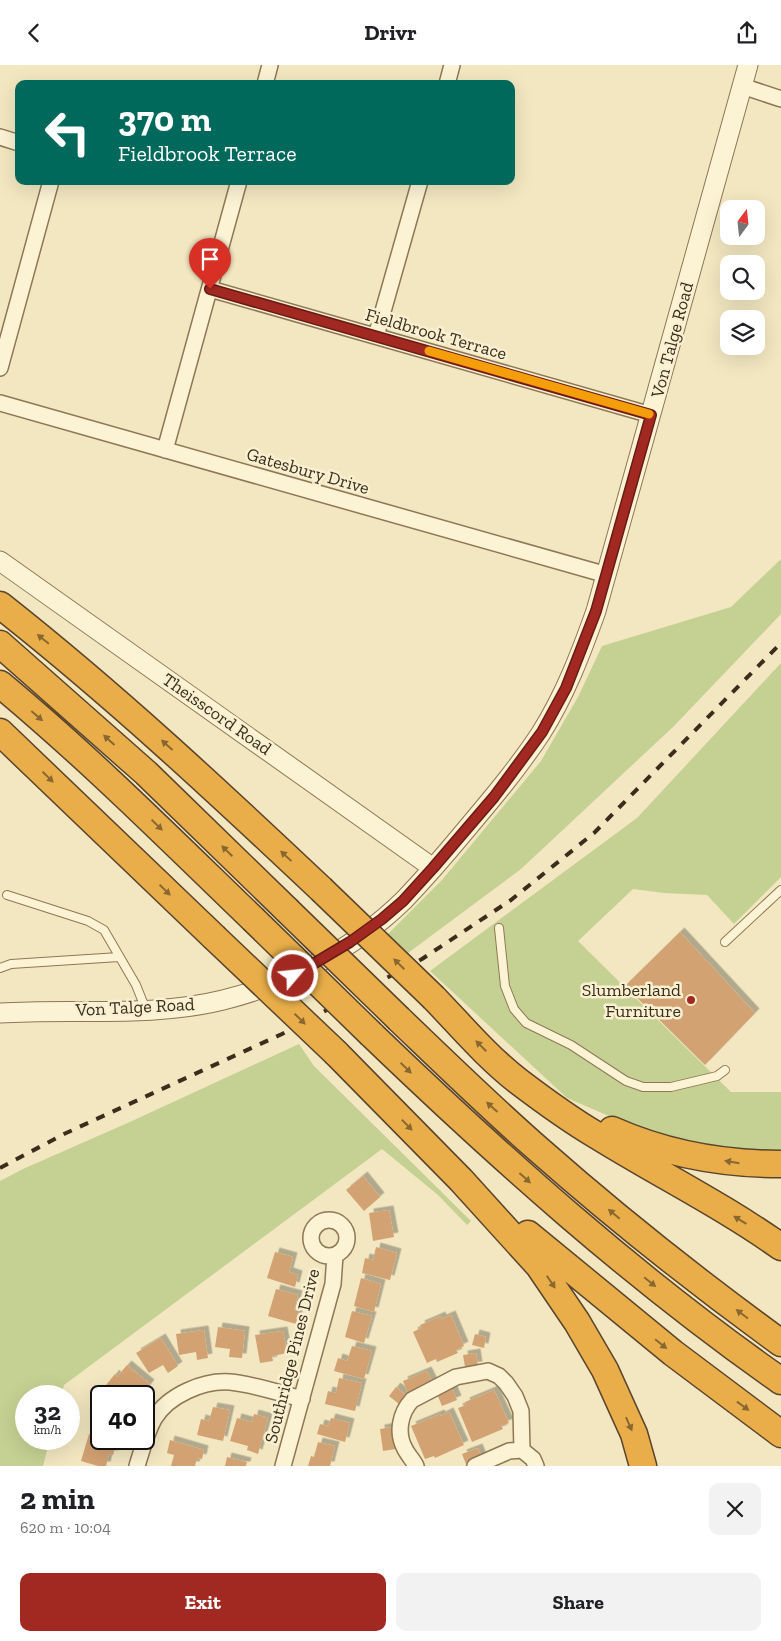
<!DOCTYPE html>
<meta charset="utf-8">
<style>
:root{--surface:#fff;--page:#f2f2f2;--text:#202124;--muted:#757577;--accent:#a12921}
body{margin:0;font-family:"Zilla Slab",serif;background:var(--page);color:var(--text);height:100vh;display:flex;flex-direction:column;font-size:19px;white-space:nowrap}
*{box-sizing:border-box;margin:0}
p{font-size:16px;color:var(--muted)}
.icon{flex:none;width:28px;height:28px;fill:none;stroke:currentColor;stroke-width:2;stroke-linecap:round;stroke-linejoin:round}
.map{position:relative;height:1401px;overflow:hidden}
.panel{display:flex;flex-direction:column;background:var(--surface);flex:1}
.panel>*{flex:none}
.banner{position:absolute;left:15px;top:15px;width:500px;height:105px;border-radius:10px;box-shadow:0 5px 20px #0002;background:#00695c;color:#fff;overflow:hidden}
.needle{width:32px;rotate:15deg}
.tools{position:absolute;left:720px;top:135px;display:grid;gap:10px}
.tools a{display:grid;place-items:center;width:45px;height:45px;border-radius:10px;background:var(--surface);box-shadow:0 5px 20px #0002;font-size:25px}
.speed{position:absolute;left:15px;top:1320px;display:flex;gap:10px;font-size:25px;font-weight:700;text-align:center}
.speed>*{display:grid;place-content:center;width:65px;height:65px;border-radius:50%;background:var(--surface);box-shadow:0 5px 20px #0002;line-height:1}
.speed small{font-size:12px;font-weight:400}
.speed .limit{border:2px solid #111;border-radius:8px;background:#fff;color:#111}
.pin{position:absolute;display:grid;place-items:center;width:42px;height:42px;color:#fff;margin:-51px -21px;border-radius:50% 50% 50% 0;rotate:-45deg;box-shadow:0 0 5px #0007}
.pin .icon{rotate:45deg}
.me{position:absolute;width:55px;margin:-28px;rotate:62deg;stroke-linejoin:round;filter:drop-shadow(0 0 4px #0008)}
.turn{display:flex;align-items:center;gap:18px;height:105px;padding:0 20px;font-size:22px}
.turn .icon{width:65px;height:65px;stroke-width:2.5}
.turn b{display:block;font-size:35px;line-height:42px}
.round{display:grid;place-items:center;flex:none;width:52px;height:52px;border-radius:10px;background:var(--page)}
.headline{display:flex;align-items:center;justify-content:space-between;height:85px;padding:0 20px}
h1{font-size:30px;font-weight:800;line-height:38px}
.primary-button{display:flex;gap:10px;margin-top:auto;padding:10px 20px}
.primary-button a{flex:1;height:58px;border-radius:10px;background:var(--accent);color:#fff;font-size:20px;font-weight:800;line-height:58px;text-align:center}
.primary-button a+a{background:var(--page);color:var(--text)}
header{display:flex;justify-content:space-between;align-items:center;height:65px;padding:0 20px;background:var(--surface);font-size:22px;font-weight:800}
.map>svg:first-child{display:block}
.green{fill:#c5d193}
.building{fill:#d3a273;filter:url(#shadow)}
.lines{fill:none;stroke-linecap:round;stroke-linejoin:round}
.service-casing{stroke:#8d7756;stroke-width:10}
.minor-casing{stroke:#8d7756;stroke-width:18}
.tertiary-casing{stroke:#8d7756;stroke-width:21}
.motorway-casing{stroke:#5a442b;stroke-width:29}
.service{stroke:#fcf3d4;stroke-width:8}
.minor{stroke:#fcf3d4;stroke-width:15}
.tertiary{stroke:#fcf3d4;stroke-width:19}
.motorway{stroke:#e9ae49;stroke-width:26}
.rail{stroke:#3b2d1c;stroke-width:4;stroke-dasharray:9 9;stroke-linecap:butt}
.motorway-bridge-casing{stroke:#5a442b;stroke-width:29;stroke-linecap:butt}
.motorway-bridge{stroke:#e9ae49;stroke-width:26}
.oneway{fill:#896730}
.route-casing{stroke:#691b15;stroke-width:12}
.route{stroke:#a12921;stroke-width:9}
.slow{stroke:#f59e0b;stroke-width:9}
.poi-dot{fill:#a12921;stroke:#f8f0d1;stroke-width:2}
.labels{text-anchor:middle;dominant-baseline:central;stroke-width:5;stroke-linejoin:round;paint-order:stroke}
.street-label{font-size:18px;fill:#3b2d1c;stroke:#f8f0d1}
.poi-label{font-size:18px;fill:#3b2d1c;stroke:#f8f0d1;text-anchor:end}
</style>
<header><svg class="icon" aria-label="back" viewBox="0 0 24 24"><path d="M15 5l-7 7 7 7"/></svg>Drivr<svg class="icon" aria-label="share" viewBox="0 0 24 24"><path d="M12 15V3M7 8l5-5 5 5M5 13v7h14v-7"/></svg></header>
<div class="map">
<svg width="781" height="1401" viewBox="0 0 781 1401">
<defs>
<filter id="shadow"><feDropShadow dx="4.5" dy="-4.5" stdDeviation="0" flood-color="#0004"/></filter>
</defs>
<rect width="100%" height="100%" fill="#f2e7c0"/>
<path class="green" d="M781,494v55l-108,113 -152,142 -113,84 -20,-19 54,-54 99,-119 37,-64 24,-51 129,-39z
M781,598v214l-47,47 -27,-29 -43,-2 -31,-4 -55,52 153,151h50v64l-114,-15 -100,-43 -137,-127 207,-153z
M299,979l15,22 157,155 -4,4 -29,-30 -56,-46 -318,236 -3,11h-35v43h24l-7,27h-43v-285l23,-12 109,-48z"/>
<path class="building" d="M680,867l75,81 -50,52 -80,-79z
M363,1111l17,21 -16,14 -18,-21z
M389,1145l5,27 -21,4 -4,-28z
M376,1182l21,6 -7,27 -28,-7 3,-15 8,2z
M275,1187l18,5 -4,15 9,3 -3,12 -28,-9z
M361,1213l20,6 -7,28 -20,-6z
M276,1224l22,6 -4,15 5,1 -3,13 -28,-8z
M352,1246l20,5 -8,27 -19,-6z
M451,1250l13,31 -8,4 2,3 -21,9 -1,-3 -9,4 -14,-31 8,-4 -1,-3 21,-9 1,3z
M218,1262l27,4 -3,27 -13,-1 1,-8 -15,-2z
M204,1265l4,28 -11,2 -1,-8 -17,3 -3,-21z
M283,1266l4,22 -15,3 1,5 -13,2 -5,-28z
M475,1269l11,3 -2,11 -12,-3z
M161,1273l17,28 -10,7 -5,-8 -14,8 -13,-20z
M352,1281l20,5 -8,28 -30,-8 4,-13 9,3z
M476,1288l2,13 -13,1 -2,-12z
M127,1300l23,19 -9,11 -5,-5 -5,6h-12l-13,-11 9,-11 2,3z
M427,1306l6,12 -25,11 -5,-13z
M339,1313l23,5 -7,28 -30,-7 3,-13 8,2z
M396,1322l10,8 -7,9 -10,-8z
M452,1323l5,12 -15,6 -5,-12z
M494,1325l15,33 -8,3 2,3 -31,13 -14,-34 8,-3 -1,-3z
M101,1334v31l-11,-5z
M213,1342l17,3 -7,31 -26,-6 4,-16 8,2z
M449,1347l15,33 -29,13 -1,-2 -9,3 -14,-33 29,-12 1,2z
M254,1349l14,4 -10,36 -11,-4 1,-4 -18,-5 7,-23 15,4z
M331,1353l19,5 -5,19 -28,-8 3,-10 8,2z
M392,1362l4,22 -13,2 -3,-22z
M89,1369l12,3v2l16,3 -4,13 -4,-1 -3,12h-8l-17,-5z
M170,1375l34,10 -2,9 -5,-1 -2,8h-24l3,-11 -7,-2z
M318,1377l17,4 -5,20h-22l3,-10 3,1z
M478,1383l4,10 -16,6 -4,-10z
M227,1392l20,5 -1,4h-21z"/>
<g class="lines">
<g class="service-casing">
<path id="service" d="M7,830l81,26 16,9 32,55 10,25
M499,863l6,58 9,23 12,14 45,22 55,36 17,6h28l46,-11 8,-6
M725,877l56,-52
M0,903l11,-4 108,-7"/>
</g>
<g class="minor-casing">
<path id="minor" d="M265,19l5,-19
M447,19l5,-19
M742,21l39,13
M0,72l19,6
M210,224l441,126
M376,271l44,-155
M0,303l51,-187
M0,338l607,172
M165,385l74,-269
M311 1173a18 18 0 1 1 36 0a18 18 0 1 1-36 0Z
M137,1401c5,-16 9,-32 17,-47 14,-24 50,-39 76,-37 22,2 50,11 72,17
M283,1401l50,-182 2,-29
M416,1401c-3,-6 -8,-11 -11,-17 -9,-16 -5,-36 7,-49l44,-23 32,-6 11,5 7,7 9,13 6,15 1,39 11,9 3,7
M475,1401l34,-15 13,-1"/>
</g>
<g class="tertiary-casing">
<path id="tertiary" d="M0,496l433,307
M0,948c74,-5 150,5 223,-13 66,-16 133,-53 181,-100 21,-22 41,-45 60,-68 27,-32 54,-64 77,-99 24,-38 40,-80 55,-122l152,-546"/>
</g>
<g class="motorway-casing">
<path id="motorway" d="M0,540c113,89 217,186 321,284
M0,579l146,129 141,137
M0,619c89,74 170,155 253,235
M0,667l214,205
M434,933c27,28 53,59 84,83 25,19 51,38 78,54 61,38 126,70 185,112
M399,954c46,44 91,88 139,130 77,68 159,133 243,194
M371,969c129,124 263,244 410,347
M336,988l125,127 78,86 38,56 28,48 29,64 9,32
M612,1065c54,24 109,34 169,34
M528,1169l145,119 108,81"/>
</g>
<use href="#service" class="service"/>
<use href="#minor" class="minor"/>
<use href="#tertiary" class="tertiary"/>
<use href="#motorway" class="motorway"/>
<path class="rail" d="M0,1103l64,-34 218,-100 140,-75 89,-59 83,-67 187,-190"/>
<g class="motorway-bridge-casing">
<path id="motorway-bridge" d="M321,824l113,109
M287,845l112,109
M253,854l118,115
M214,872l122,116"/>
</g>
<use href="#motorway-bridge" class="motorway-bridge"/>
</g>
<defs><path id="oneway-solid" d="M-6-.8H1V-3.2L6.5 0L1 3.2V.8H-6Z" transform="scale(1.25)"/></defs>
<g class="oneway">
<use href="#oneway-solid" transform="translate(43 574) rotate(-141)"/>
<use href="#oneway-solid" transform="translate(37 651) rotate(41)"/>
<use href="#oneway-solid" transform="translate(109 675) rotate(-138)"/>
<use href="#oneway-solid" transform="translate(167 680) rotate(-138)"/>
<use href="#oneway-solid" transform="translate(48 712) rotate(44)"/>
<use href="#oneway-solid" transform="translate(157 760) rotate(44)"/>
<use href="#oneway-solid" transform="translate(227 786) rotate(-136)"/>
<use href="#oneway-solid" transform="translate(286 791) rotate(-137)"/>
<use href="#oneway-solid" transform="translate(165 825) rotate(44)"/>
<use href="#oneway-solid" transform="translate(399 899) rotate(-136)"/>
<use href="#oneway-solid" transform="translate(300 954) rotate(44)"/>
<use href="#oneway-solid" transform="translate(481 981) rotate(-135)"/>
<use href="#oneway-solid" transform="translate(406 1003) rotate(44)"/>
<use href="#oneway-solid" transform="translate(492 1042) rotate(-138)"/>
<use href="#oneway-solid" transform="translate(407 1060) rotate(46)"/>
<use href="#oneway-solid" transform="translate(732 1097) rotate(-171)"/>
<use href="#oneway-solid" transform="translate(525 1113) rotate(42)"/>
<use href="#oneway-solid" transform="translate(614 1149) rotate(-140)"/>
<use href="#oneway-solid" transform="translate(740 1155) rotate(-149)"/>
<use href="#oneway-solid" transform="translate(551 1217) rotate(56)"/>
<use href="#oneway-solid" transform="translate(650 1217) rotate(39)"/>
<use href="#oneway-solid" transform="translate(742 1249) rotate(-143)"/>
<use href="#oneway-solid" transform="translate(661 1279) rotate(39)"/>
<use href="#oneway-solid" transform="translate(743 1341) rotate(36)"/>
<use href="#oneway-solid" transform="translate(629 1359) rotate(66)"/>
</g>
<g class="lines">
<g class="route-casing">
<path id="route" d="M210,224l441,126 -55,196 -30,77 -24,44 -48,65 -61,71 -30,33 -21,18 -32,23 -57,34"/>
</g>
<use href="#route" class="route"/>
<path class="slow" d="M429,286l220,63"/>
</g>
<circle class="poi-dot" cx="691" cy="935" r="5"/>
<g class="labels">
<g class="street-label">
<text transform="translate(436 269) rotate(16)">Fieldbrook Terrace</text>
<text transform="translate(672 275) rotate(-75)">Von Talge Road</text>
<text transform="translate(308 406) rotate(16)">Gatesbury Drive</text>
<text transform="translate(217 649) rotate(35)">Theisscord Road</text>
<text transform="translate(135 942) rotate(-3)">Von Talge Road</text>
<text transform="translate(292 1291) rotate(-76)">Southridge Pines Drive</text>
</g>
<g class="poi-label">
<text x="681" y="925">Slumberland<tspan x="681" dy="21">Furniture</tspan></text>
</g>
</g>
</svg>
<div class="tools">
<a><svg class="needle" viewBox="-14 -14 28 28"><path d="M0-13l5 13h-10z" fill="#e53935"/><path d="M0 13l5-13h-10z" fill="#757577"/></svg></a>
<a><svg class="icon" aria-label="search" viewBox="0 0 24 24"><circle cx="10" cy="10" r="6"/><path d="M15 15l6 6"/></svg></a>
<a><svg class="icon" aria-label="layers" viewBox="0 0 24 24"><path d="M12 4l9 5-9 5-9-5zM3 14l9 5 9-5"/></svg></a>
</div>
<div class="speed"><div>32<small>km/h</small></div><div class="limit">40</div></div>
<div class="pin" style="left:210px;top:224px;background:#d93025"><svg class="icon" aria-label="arrive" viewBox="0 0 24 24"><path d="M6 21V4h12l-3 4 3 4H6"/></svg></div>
<svg class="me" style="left:293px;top:911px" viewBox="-20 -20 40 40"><circle r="17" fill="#a12921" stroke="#fff" stroke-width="3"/><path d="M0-11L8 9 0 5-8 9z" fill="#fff"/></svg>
<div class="banner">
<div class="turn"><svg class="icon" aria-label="left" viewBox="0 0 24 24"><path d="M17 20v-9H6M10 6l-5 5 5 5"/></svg><div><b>370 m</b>Fieldbrook Terrace</div></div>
</div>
</div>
<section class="panel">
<div class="headline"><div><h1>2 min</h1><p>620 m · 10:04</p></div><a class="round"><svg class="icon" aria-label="close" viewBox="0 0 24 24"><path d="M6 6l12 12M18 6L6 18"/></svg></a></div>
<div class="primary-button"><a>Exit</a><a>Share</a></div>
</section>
